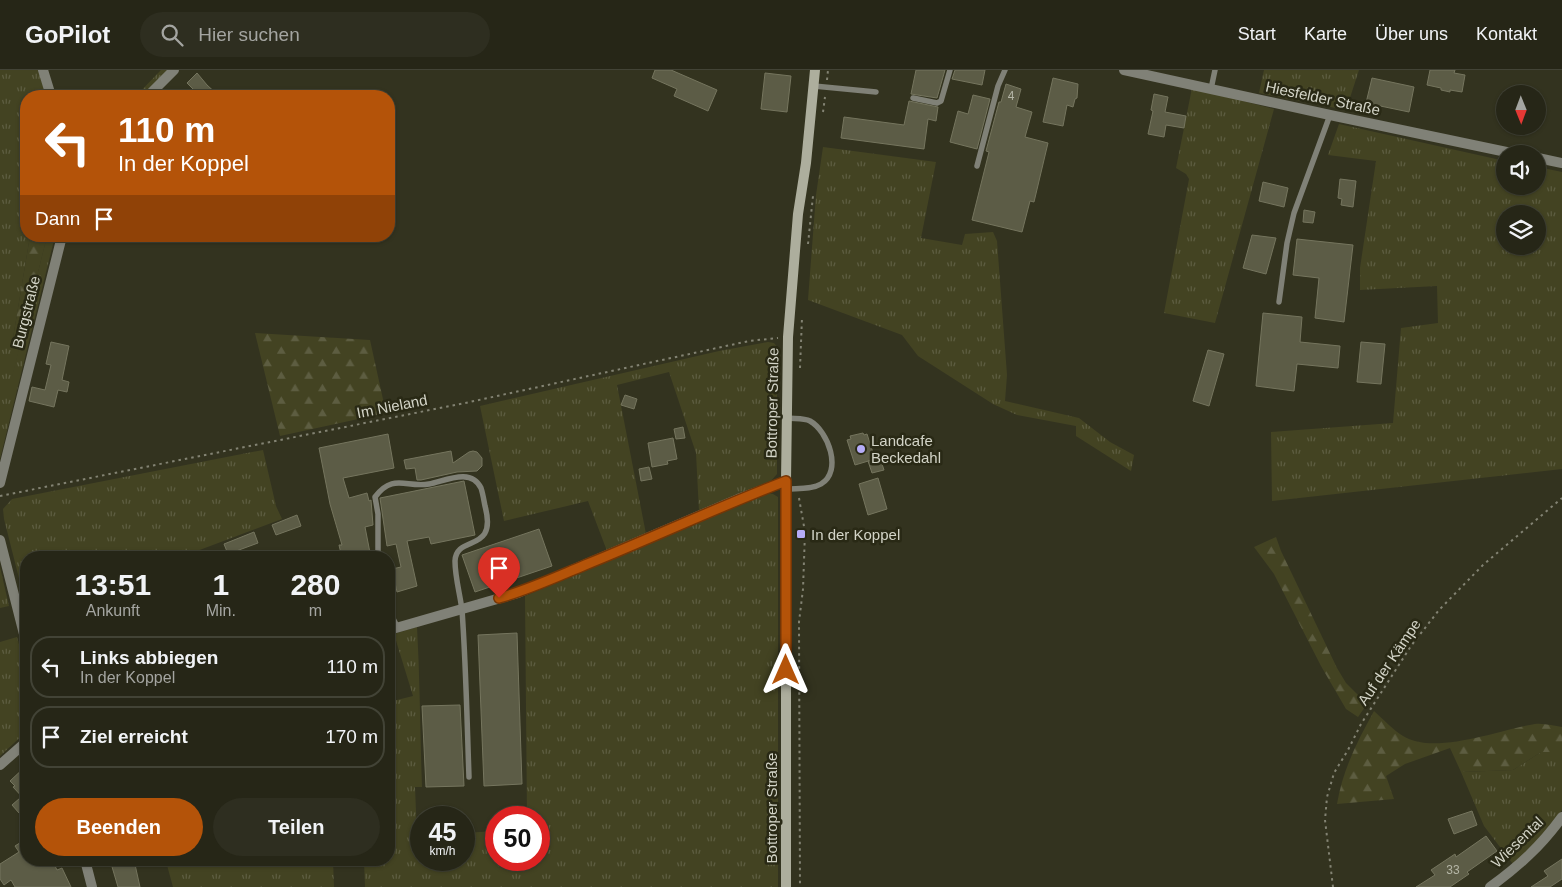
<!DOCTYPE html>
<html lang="de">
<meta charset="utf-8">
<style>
:root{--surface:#262617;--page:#2e2e20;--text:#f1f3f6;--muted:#a4a5a1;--line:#424336;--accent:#b45309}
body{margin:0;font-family:Helvetica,sans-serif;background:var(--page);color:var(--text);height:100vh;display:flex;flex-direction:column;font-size:19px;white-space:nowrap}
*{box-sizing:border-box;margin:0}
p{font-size:16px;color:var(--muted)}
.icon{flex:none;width:28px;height:28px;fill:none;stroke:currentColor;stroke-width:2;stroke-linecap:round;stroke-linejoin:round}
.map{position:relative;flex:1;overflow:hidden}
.sheet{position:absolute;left:20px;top:481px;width:375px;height:315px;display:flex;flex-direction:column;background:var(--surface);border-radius:20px;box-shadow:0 1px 4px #0004,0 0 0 1px var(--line)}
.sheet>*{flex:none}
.hud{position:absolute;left:20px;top:20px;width:375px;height:152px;border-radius:20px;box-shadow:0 1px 4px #0004,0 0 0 1px var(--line);background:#b45309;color:#fff;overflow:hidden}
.needle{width:32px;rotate:179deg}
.tools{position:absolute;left:1496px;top:15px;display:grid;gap:10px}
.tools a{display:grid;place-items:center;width:50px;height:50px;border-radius:50%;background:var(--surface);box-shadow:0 1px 4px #0004,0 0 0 1px var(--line);font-size:25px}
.speed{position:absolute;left:410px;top:736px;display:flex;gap:10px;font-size:25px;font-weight:700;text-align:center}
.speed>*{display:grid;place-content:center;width:65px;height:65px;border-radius:50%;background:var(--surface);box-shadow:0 1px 4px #0004,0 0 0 1px var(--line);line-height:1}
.speed small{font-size:12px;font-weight:400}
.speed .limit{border:8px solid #d22;background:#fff;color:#111}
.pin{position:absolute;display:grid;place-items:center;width:42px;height:42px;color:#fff;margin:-51px -21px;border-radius:50% 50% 50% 0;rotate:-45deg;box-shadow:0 0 5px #0007}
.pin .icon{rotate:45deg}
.me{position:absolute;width:55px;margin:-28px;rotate:0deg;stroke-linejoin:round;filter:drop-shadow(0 0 4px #0008)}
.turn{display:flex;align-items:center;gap:18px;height:105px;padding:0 15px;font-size:22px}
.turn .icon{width:65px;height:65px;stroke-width:2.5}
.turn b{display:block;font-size:35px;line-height:42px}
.then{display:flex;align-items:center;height:48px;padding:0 15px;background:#0003;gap:10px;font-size:19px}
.eta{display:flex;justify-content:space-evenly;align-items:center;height:85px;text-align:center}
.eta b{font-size:30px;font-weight:700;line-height:35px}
.action{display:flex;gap:10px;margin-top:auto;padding:10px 15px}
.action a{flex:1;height:58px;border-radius:30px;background:var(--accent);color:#fff;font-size:20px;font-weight:700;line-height:58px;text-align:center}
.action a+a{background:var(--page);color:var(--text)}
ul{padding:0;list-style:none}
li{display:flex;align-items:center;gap:15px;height:62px;margin:0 10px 8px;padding:0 5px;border:2px solid var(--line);border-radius:20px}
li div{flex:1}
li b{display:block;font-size:19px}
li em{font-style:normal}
header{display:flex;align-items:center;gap:30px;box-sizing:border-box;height:70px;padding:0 25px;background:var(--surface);border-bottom:1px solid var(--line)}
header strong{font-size:24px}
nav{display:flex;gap:28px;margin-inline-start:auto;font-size:18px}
.search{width:350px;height:45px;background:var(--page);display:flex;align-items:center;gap:12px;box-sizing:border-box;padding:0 18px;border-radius:28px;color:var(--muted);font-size:19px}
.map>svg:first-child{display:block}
.grass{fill:url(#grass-tufts);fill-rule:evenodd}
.forest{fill:url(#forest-firs)}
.building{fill:#5c5c46;stroke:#75755e}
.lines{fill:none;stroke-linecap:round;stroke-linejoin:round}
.path{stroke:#838373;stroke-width:2;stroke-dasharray:2.5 4;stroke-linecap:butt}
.service{stroke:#808177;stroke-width:5.5}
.minor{stroke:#808177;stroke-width:10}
.secondary{stroke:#adae9d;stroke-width:10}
.route-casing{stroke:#753606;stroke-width:12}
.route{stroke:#b45309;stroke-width:9}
.poi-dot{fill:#b5acf8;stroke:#292915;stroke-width:2}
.labels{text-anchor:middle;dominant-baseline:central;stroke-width:5;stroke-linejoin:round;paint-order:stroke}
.number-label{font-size:12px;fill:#b5b6a7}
.street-label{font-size:15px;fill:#d3d4c7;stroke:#292915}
.poi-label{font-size:15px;fill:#d3d4c7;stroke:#292915;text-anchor:start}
</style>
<header>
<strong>GoPilot</strong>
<div class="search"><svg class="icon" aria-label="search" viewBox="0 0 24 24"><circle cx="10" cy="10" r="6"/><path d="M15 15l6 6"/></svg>Hier suchen</div>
<nav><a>Start</a><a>Karte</a><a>Über uns</a><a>Kontakt</a></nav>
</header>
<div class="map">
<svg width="1562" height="817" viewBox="0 0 1562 817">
<defs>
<pattern id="grass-tufts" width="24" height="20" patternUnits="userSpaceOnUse" patternTransform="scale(1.25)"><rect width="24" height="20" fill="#434322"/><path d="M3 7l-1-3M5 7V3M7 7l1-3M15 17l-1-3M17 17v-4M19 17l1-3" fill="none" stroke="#5d5d41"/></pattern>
<pattern id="forest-firs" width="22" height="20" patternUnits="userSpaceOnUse" patternTransform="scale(1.25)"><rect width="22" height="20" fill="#434322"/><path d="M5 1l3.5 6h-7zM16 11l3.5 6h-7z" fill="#5d5d41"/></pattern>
</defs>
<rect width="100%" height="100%" fill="#33331f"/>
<path class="grass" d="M0,0h38l8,26h-20v140h4l-17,102 -1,38 35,-140h8l-55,223z
M161,0h8l-26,26h-7z
M1264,0h95l-13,40 -87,-17z
M1192,18l82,21 -59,214 -51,-10 25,-134 -3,-5 -10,-6z
M1339,54l166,37v25h33v-19l24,5v297l-290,32 -1,-69 122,-9 8,-95 37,-5 -1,-37 -77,4v-22l16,-107 -48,-6zM1505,144h33v32h-33z
M823,77l113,15 -15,76 41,7 3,-11 28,-2 4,9 10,134 -2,26 74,17 31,24 24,13 -3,16 -55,-35v-10l-59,-11 -24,-11 -75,-48 -16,-21 -94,-35 8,-105z
M768,272l6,1 3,4v127l-7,8 -71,29 -3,-58 -27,-81 -52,13 29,149 -39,17 -19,-50 -84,20 -24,-115 239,-55z
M263,380l13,56 6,13 -101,38 -155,1v48l-22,-87 -1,-10 9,-10z
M768,423l5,1 5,3v390h-413l-1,-27h25v-158l24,-6 -19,-62 23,-7c3,53 3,106 5,160h-7l2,50h4v23h43v-27l32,-2v29h43v-42l-12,-1 -2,-221z
M0,497l9,39 -9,2z
M17,567l9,34v61l-26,24v-114z
M1541,682h21v58l-21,30 -28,24 -29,-38 -23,-54 52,-2z
M168,790h165l1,27h-161l-6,-22z"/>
<path class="forest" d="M30,166h17l-35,142 -2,-18 3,-22z
M255,263l115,7 16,73 -106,23z
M1276,467l5,14 56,117 9,15 21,21 -9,13 -12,-8 -25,-43 -47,-92 -20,-27z
M1374,641c9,8 19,19 29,25 31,20 98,-7 132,-12 9,-1 19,2 27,3v25h-21l-28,18 -52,2 -11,-24 -45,16 -19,12 8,23 -57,5c6,-35 20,-62 37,-93z"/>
<path class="building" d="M655,0h16l46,20 -9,21 -34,-15 3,-7 -25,-11z
M916,0h29l-8,28 -26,-4z
M955,0h30l-3,15 -30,-6z
M1430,0h25l-1,3 11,2 -3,17 -12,-2v2l-9,-2v-2l-14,-3z
M197,3l10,12 12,11h-19l-13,-13z
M765,3l26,3 -4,36 -26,-3z
M1053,8l25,6 -1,14 -2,1 -2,8 -6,-2 -4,21 -20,-4z
M1372,8l42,9 -5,25 -43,-9z
M1006,14l15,5 -5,18 16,5 -7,25 23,6 -14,59 -4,-1 -8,31 -50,-12 17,-68 -3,-1 13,-49h2z
M1154,24l14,3 -3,15 21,4 -2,12 -18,-3 -2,12 -16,-3 5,-23 -2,-1z
M973,25l17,4 -13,50 -27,-7 8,-31 10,3z
M909,31l29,6 -2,14 -8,-2 -4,30 -83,-11 3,-21 60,8z
M1340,109l16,2 -3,26 -12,-2 1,-6 -4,-1z
M1263,112l25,6 -4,19 -25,-6z
M1304,140l11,2 -2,11 -10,-1z
M1252,165l24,3 -10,36 -23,-6z
M1297,169l56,6 -9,77 -29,-4 4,-40 -26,-3z
M1263,243l39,4 -2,25 40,4 -2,22 -41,-4 -3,27 -38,-5z
M51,272l18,4 -7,34 7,2 -2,10 -9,-2 -4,17 -25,-6 3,-14 13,3 6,-25 -5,-1z
M1361,272l24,2 -4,40 -24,-2z
M1208,280l16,4 -15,52 -16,-5z
M625,325l12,4 -3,10 -13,-4z
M683,357l2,11 -9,1 -2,-10z
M863,363l1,2 3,-1 8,25 -20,6 -8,-25 4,-1 -1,-3z
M388,364l6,34 -51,10 6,20 18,-5 2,8 2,-1 2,25 -8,2 6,31h-29l-3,-13h3l-12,-41 -11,-56z
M673,368l4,21 -10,2 1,3 -16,3 -4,-24z
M451,381l2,12 16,-11 4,-1 4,1 5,6v8l-5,5 -20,1 -36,8h-4l-2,-12 -9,1 -2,-9z
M880,388l4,12 -12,3 -4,-12z
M649,397l3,12 -11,2 -2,-12z
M878,408l9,31 -19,6 -9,-31z
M464,411l11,54 -44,9 -2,-7 -22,4 10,45 -20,6 -5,-23 9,-2 -5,-23 -9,2 -7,-48z
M297,445l4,11 -25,9 -4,-10z
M539,459l13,37 -77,26 -13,-37z
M254,462l4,11 -30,11 -4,-10z
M517,563l5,151 -38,2 -6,-151z
M460,635l4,81 -38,1 -4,-81z
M26,696v35l-13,-14 2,-1 -5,-5z
M20,728l6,8 -7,7 -7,-8z
M1472,741l5,14 -23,9 -6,-15z
M1486,766l11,15 -30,21 2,2 -19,13h-34l19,-12 -4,-5 24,-16 1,3z
M26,769v21h4l3,4 6,-4h13l5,10 5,-2 9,19h-56l-4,-7 -7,5 -4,-6v-15l19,-12 -4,-6z
M1562,789v20l-12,8h-19l17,-11 -4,-5z
M110,790h24l6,27h-22z"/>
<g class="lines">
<path class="path" d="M827,10l1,-10
M823,42l2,-15
M808,174l5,-48
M800,298l2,-50
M0,426l465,-93 284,-62 29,-3
M799,428l6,34 -2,57 -4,33 1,265
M1333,817l-8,-67 2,-23 7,-24 14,-23 13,-26 50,-78 28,-36 44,-45 79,-67"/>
<path class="service" d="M814,16l62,6
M1211,19l4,-19
M913,28l24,5 4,-2 9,-31
M977,96l21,-80 7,-16
M1279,232l8,-59 7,-30 36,-98
M786,419c11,-1 25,1 35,-5 22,-13 7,-53 -11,-63 -6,-3 -16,-2 -23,-3
M378,488v-44l-3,-17c18,-24 31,-9 54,-13 16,-3 42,-17 52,4 2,6 3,13 4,18 13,48 -29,28 -30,55 0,16 5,33 7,49 4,55 5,111 7,167
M389,541l9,17"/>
<path class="minor" d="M43,0l8,26
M1124,0l206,45 186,39
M148,26l26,-26
M1538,88l24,5
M0,413l62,-247
M0,470l26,102
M389,560l129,-37 220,-94 48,-18
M0,695l26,-23
M85,790l7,27
M1490,817c29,-21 51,-41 72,-70"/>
<path class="secondary" d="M786,817v-406l2,-144 10,-123 8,-51 9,-93"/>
</g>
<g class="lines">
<g class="route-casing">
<path id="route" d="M499,528c29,-8 57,-21 86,-33 67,-27 133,-58 201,-84v189"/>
</g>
<use href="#route" class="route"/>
</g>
<g class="poi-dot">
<circle cx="861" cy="379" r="5"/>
<rect x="796" y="459" width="10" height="10" rx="2.5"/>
</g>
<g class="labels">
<g class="number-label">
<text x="1011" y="26">4</text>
<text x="1453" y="800">33</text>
</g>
<g class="street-label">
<text transform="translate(1323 28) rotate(12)">Hiesfelder Straße</text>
<text transform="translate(26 242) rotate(-76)">Burgstraße</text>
<text transform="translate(772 333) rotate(-89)">Bottroper Straße</text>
<text transform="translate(392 336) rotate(-11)">Im Nieland</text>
<text transform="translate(1389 592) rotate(-56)">Auf der Kämpe</text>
<text transform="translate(771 738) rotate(-90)">Bottroper Straße</text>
<text transform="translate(1517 772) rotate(-44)">Wiesental</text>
</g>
<g class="poi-label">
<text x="871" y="370">Landcafe<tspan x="871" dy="17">Beckedahl</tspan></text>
<text x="811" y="464">In der Koppel</text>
</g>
</g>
</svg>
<div class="tools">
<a><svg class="needle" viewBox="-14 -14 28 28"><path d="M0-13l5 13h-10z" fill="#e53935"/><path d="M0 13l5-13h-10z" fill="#a4a5a1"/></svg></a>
<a><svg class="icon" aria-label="sound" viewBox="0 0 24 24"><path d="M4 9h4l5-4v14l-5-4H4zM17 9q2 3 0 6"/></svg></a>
<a><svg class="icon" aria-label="layers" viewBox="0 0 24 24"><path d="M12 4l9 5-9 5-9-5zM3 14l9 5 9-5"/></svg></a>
</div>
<div class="speed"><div>45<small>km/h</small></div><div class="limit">50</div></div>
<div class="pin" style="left:499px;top:528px;background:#d93025"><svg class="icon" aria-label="arrive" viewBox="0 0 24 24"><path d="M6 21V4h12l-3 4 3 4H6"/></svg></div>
<svg class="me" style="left:786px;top:600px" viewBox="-20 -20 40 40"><path d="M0-17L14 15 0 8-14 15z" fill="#b45309" stroke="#fff" stroke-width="4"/></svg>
<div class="hud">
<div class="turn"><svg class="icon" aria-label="left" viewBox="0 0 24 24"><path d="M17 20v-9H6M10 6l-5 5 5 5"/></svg><div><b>110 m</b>In der Koppel</div></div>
<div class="then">Dann<svg class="icon" aria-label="arrive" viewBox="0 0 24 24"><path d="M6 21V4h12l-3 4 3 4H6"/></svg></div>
</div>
<section class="sheet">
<div class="eta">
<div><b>13:51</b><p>Ankunft</p></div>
<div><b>1</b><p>Min.</p></div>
<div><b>280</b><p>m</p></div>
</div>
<ul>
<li><svg class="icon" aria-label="left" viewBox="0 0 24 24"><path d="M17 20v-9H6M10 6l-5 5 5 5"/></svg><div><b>Links abbiegen</b><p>In der Koppel</p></div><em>110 m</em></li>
<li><svg class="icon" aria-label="arrive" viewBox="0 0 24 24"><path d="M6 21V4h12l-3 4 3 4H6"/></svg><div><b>Ziel erreicht</b></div><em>170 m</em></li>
</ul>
<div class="action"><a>Beenden</a><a>Teilen</a></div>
</section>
</div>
